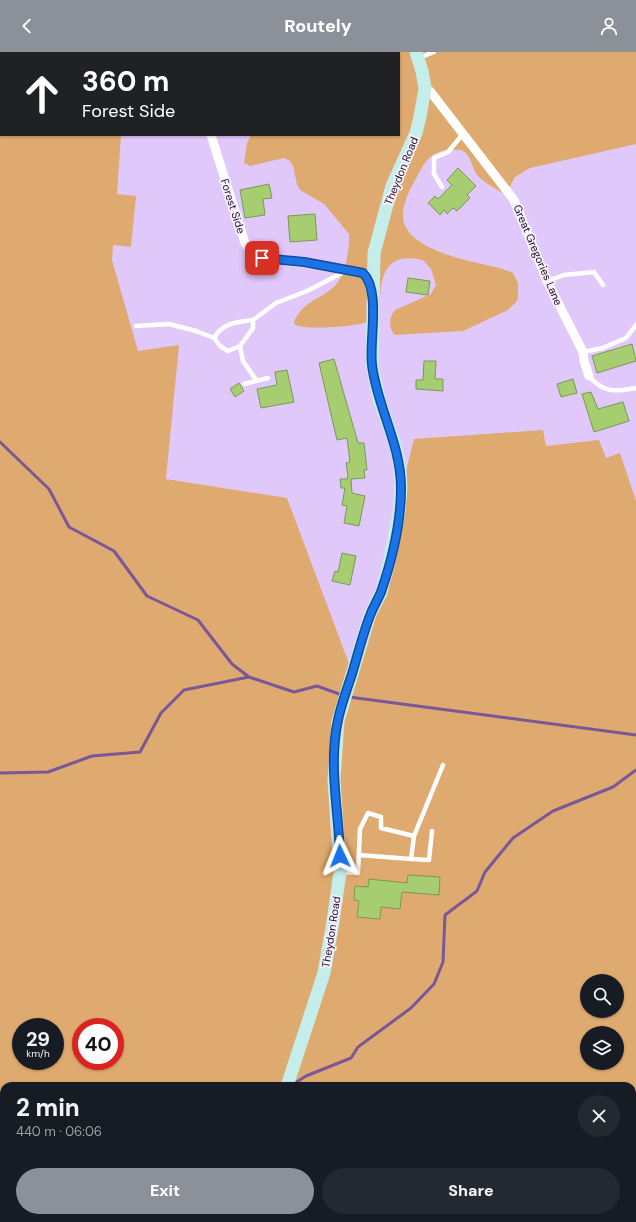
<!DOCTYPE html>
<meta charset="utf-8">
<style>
:root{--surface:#171b24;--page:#242831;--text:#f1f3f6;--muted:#9ea1a6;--accent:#8c9099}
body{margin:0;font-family:"DM Sans",sans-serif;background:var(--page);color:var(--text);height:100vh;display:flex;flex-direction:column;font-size:15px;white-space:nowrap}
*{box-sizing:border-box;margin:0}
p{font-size:13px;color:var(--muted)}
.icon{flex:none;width:22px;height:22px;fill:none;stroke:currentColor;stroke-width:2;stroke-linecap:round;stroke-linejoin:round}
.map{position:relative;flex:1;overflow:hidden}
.panel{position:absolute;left:0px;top:1030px;width:636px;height:140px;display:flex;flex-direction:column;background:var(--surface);border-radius:12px 12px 0 0;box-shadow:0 1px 3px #0004}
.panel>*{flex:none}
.banner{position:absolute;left:0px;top:0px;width:400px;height:84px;box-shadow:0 1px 3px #0004;background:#202124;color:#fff;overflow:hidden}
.tools{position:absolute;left:580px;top:922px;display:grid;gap:8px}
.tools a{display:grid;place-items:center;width:44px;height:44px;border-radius:50%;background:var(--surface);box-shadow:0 1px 3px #0004;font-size:20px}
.speed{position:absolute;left:12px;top:966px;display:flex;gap:8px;font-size:20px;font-weight:700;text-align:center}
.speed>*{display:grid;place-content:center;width:52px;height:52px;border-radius:50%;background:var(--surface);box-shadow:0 1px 3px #0004;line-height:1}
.speed small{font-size:10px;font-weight:400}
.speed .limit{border:6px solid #d22;background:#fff;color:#111}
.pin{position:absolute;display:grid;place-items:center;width:34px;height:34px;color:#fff;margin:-17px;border-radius:8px;box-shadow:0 2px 6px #0006}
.me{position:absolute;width:44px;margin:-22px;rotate:358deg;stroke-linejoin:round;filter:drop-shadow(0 0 3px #0008)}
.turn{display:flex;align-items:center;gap:14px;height:84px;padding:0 16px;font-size:18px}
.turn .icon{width:52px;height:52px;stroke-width:2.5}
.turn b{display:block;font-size:28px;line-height:34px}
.round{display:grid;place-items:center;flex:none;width:42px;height:42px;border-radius:21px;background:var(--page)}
.head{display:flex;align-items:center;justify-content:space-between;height:68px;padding:0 16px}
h1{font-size:24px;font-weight:800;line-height:30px}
.button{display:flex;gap:8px;margin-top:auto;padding:8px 16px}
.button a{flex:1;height:46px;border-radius:24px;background:var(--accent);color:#fff;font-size:16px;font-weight:800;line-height:46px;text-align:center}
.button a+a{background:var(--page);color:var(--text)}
header{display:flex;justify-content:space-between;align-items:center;height:52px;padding:0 16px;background:var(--accent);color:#fff;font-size:18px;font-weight:800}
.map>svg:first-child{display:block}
.green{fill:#dfaa6f;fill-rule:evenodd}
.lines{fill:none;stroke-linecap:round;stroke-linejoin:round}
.stream{stroke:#7a5798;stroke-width:3}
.building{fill:#a6ce71;stroke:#7c9759}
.lane{stroke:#fff;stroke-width:4.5}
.street{stroke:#fff;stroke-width:9}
.secondary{stroke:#c5edea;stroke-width:13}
.route-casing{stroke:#114b97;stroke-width:10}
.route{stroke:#1a73e8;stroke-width:7}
.labels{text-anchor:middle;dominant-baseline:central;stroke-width:3.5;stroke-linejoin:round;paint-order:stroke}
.street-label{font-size:11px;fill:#1a0e24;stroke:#f8f2ff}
</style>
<header><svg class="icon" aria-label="back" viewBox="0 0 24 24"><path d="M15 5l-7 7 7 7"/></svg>Routely<svg class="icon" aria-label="person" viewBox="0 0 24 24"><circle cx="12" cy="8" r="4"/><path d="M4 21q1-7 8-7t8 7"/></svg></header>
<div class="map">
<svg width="636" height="1170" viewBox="0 0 636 1170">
<rect width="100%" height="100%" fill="#e1c8fa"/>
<path class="green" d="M0,0h122l-121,1v82h120l-4,59 19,2 -5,51 -18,-2 -1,15 26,91 41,-6 -13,134 121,19 67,179 60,-238 129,-9 3,16 53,-6 7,18 14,-5 16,48v721h-636zM587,929h30v30h-30zM21,975h34v34h-34zM81,975h34v34h-34zM587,981h30v30h-30zM4,1034h628v132h-628z
M356,0h280v92l-106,24 -15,9 -9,17 -4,-1c-7,-5 -17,-10 -24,-17 -7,-9 -6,-21 -17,-26 -23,-2 -33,4 -43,25 -7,12 -16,28 -15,43 3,28 53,40 75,45 11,3 25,5 35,10l5,10v12l-1,6 -9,9 -45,21 -68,4c-7,-6 -6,-18 0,-25l36,-16 5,-9 -5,-16 -8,-9c-43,-10 -42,22 -44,53 -3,2 -6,7 -9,8 -12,6 -63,9 -75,4l-1,-3c14,-32 46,-19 53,-64 1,-8 3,-16 2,-24l-25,-30 -24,-14 -3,-5 -4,-19 -3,-5 -6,-3 -34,8 -6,-3 3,-20 4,-8h148v-82z"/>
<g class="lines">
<path class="stream" d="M0,390l49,47 20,38 45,24 33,45 51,24 34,44 17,13 45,15 23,-6 25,9
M349,645l287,38
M0,721l48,-1 44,-16 48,-4 21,-39 23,-23 65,-13
M292,1033l14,-9 45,-18 7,-11 53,-39 23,-24 9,-22 2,-47 32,-24 8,-19 28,-34 40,-27 60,-24 23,-17
M0,1152l4,-1
M49,1166l5,4 12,-4
M343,1170l2,-4"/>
</g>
<path class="building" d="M458,116l18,18 -9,9 3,3 -13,13 -4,-3 -6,6 -3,-4 -4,5 -12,-12 7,-7 3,3 14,-14 -5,-5z
M269,132l3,14 -9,1 2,16 -20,3 -5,-28z
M315,162l2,26 -27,2 -2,-26z
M408,226l22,3 -2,14 -22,-3z
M632,292l4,17 -39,12 -5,-17z
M334,307l24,84h6l3,27h-3l1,8 -14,1 1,14 13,3 -6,30 -15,-3 3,-17 -5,-1 3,-17h-4l-1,-9h7l1,-3 -2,-13 4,-1 -3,-24 -10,2 -18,-77z
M424,309h12l-1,18h8v12l-27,-2v-9h7z
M287,318l7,32 -33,6 -4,-19 20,-4 -2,-13z
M573,327l4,14 -16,4 -4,-13z
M239,331l5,8 -9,6 -5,-8z
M591,340l7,17 25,-7 6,19 -35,11 -12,-38z
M342,501l14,3 -6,29 -18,-4 3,-10 3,1z
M408,823l32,2 -1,18 -37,-3 -2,17 -19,-2 -1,12 -23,-2 2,-16 -5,-1 1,-14 13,1 1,-8 38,4z"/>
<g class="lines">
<path class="lane" d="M419,6l15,-6
M442,135l-8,-13v-16l14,-6 15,-18
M547,229l17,-6 30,-3 9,13
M253,268l23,-17 31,-12 39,-20
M253,268v8l-13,18 -12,5 -8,-5 -6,-8c8,-15 23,-16 39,-18z
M136,274l33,-2 27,7 18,7
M240,294l3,15 13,19
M583,300l20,-4 23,-10 10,-13
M589,324c14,17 26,16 47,12
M244,332l24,-6
M414,784l29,-71
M411,807l18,1 3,-29
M342,820l16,1 2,-44 8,-16 13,4v11l33,8 -3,23 -52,-4"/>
<path class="street" d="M193,0v1
M425,36l5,3 84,109 33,81 36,71 1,9 5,15
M211,83l34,108 8,10 9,5 42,5 59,10 5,5 2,11"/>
<path class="secondary" d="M287,1034l37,-113 9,-51 7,-50 -6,-93 4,-58 32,-107 11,-21 9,-35 9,-46 2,-24 -1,-20 -5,-24 -15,-41 -8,-38 2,-112 18,-67 24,-53 4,-16 5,-29 -3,-17 -6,-19
M260,1170l1,-4"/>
</g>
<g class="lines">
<g class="route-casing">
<path id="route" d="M262,206l42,4 59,11c18,18 6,67 9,92 5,42 29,79 29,123 0,34 -9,72 -20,104 -3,7 -7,14 -10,21 -8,20 -13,41 -19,61 -5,15 -11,31 -14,46 -10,45 1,92 2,136"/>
</g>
<use href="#route" class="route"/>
</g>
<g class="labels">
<g class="street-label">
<text transform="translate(401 119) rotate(-68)">Theydon Road</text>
<text transform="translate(233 154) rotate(72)">Forest Side</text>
<text transform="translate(538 203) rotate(67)">Great Gregories Lane</text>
<text transform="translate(331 880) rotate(-81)">Theydon Road</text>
</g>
</g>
</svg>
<div class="tools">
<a><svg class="icon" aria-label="search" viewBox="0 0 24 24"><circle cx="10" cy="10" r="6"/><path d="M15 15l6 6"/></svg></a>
<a><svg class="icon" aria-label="layers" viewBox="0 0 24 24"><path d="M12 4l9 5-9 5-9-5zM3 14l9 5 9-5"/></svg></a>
</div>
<div class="speed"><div>29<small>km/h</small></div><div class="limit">40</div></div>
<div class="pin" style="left:262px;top:206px;background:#d93025"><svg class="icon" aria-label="arrive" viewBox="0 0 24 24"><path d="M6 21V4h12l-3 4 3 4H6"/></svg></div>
<svg class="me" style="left:340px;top:804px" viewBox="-20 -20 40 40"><path d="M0-17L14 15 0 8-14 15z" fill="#1a73e8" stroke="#fff" stroke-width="4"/></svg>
<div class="banner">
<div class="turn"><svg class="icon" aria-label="ahead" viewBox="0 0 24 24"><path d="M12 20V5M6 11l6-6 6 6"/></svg><div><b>360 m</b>Forest Side</div></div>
</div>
<section class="panel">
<div class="head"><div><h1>2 min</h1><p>440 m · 06:06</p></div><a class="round"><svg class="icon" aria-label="close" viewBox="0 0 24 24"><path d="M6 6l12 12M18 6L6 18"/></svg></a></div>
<div class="button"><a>Exit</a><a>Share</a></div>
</section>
</div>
